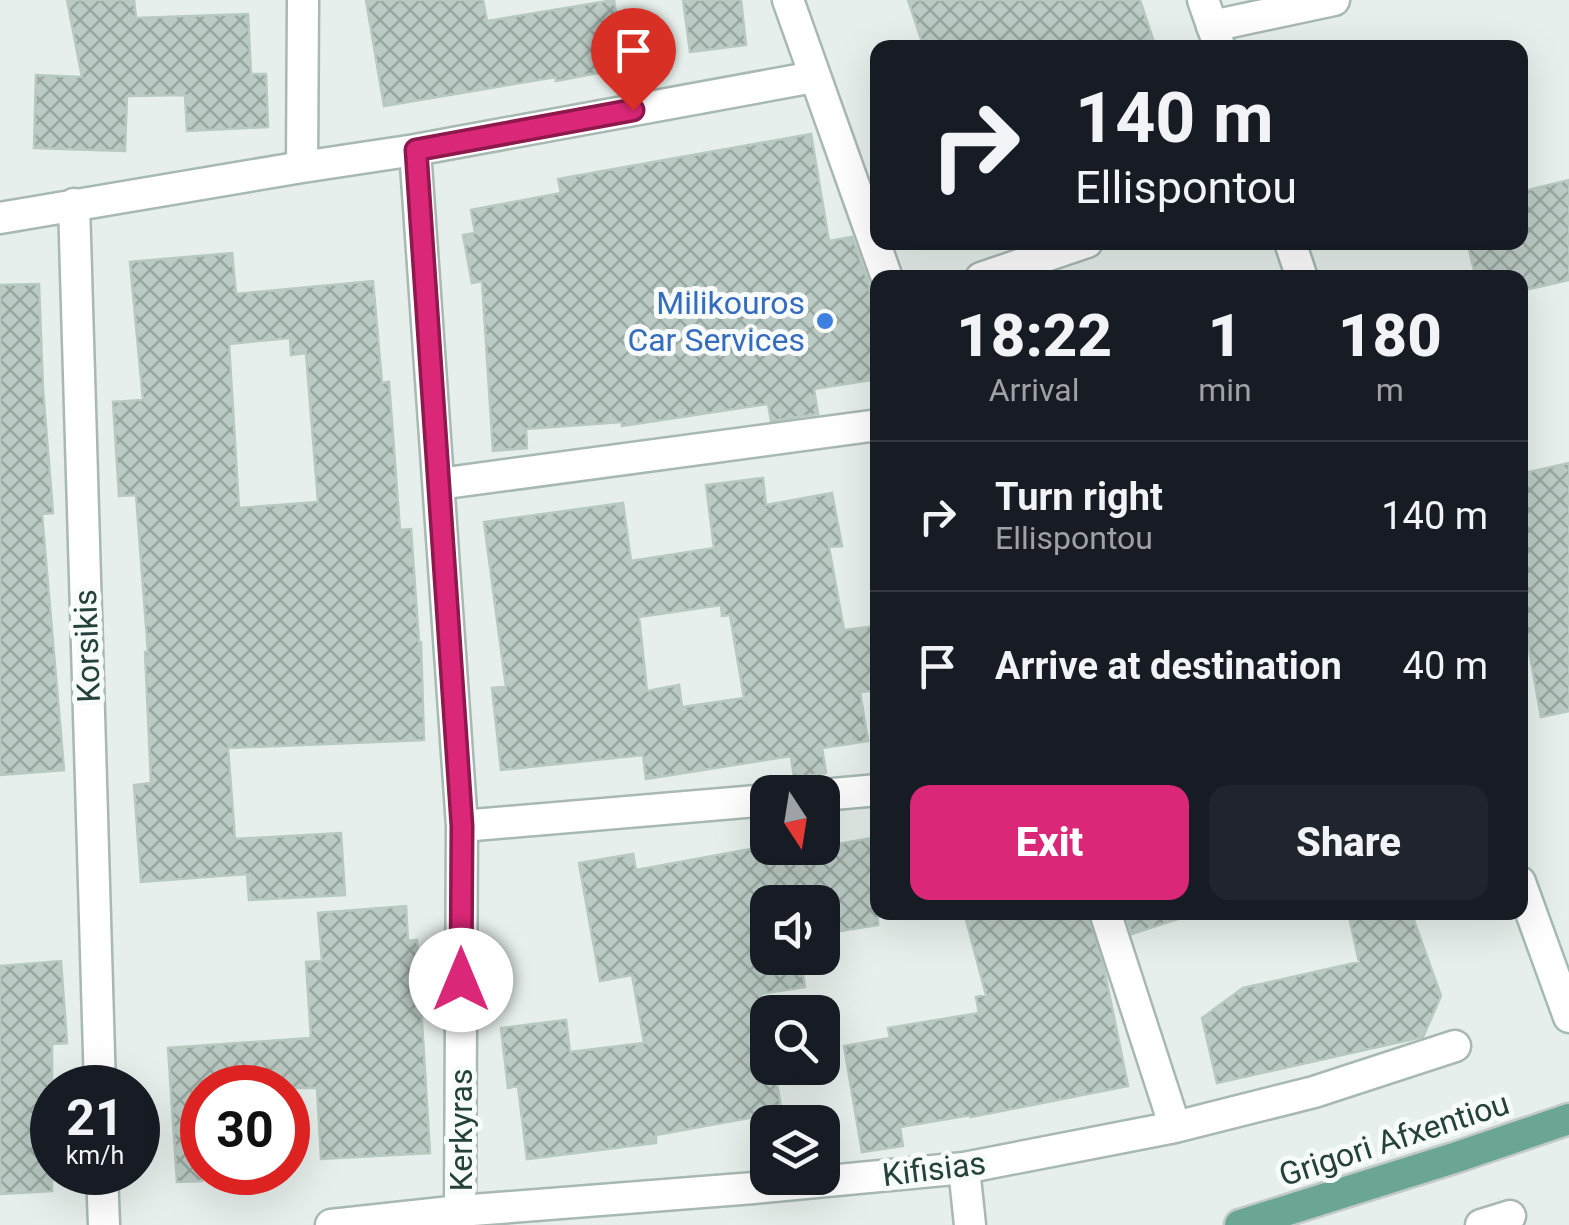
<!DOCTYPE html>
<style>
:root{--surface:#171b24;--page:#20242c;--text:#f1f3f6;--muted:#9ea1a6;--line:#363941;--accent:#db2777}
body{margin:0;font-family:Roboto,sans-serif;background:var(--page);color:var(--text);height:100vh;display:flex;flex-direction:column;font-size:38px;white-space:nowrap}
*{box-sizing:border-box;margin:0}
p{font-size:32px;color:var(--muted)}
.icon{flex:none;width:55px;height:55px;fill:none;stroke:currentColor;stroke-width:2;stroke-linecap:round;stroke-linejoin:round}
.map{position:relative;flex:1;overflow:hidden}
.panel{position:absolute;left:870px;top:270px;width:658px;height:650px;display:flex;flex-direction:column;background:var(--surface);border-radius:20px;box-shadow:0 10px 40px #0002}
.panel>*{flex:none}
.hud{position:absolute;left:870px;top:40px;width:658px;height:210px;border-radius:20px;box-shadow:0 10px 40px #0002;background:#171b24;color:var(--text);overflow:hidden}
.needle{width:65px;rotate:168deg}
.fabs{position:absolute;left:750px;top:775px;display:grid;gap:20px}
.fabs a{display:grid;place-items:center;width:90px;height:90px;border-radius:20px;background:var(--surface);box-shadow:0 10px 40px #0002;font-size:50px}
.speed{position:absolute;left:30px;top:1065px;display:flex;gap:20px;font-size:50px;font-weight:700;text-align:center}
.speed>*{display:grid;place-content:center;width:130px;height:130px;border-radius:50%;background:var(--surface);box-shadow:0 10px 40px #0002;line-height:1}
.speed small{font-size:25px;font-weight:400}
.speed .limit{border:15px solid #d22;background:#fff;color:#111}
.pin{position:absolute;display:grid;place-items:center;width:85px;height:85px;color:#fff;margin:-102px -42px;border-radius:50% 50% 50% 0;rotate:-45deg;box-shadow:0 0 10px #0007}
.pin .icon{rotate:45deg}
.me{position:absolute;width:110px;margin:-55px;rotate:0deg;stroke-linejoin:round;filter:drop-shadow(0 0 8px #0008)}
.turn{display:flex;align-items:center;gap:35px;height:210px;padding:0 40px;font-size:45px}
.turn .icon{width:130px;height:130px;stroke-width:2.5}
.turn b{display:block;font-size:70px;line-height:85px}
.eta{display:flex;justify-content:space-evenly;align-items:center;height:170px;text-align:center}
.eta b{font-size:60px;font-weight:800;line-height:70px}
.action{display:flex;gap:20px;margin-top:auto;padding:20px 40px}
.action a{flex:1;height:115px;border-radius:20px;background:var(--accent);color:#fff;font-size:40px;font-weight:800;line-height:115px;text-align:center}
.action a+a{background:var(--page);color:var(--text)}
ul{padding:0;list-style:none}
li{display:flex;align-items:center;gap:30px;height:150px;padding:0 40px;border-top:2px solid var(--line)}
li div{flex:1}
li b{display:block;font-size:38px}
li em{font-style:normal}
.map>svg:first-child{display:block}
.building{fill:url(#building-cross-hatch);stroke:#b8c9c2;stroke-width:2.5;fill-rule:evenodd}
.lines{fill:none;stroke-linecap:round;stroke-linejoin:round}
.street-casing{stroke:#a8b8b2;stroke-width:35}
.secondary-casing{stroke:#a4bbb3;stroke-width:35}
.primary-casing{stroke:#c2cac8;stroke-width:35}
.street{stroke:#fff;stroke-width:30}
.secondary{stroke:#fff;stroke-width:30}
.primary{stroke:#6aa596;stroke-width:30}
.route-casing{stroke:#8e194d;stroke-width:25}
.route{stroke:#db2777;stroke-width:18}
.shop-dot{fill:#3f7fe0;stroke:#f7fbf9;stroke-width:4}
.labels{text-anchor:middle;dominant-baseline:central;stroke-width:10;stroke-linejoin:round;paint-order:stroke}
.shop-label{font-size:32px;fill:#366cbe;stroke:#f7fbf9;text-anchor:end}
.street-label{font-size:32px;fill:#24423a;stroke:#f7fbf9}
</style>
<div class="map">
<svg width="1569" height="1225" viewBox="0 0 1569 1225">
<defs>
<pattern id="building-cross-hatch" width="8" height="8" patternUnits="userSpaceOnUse" patternTransform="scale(2.5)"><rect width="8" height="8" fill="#bbcac4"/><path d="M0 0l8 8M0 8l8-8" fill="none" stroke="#98a6a0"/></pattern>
</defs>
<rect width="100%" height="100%" fill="#e6efeb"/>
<path class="building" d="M67,0h67l2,18 112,-4 3,60h15l2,53 -81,4 -2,-36 -58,1 -2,55 -91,-3 2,-73 46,2z
M366,0h117l4,21 127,-21 11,68 -69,13v-4l-172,29z
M683,0h58l5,45 -56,7z
M908,0h232l16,48h-232z
M811,134l18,107 23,-4 16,44 10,62v36l-64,10 4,25 -47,7 -3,-17 -146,22v-4l-96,7 1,19 -34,3 -11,-170 -10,2 -9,-48 12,-2 -4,-23 90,-17 -3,-14z
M1569,180v100l-44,10 -3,-12h-46l-9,-36h53v-50z
M232,253l4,41 137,-13 9,102 7,-1 11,148 11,-1 8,113h2l3,98 -196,8 7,91 106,-6 4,62 -96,5 -2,-26 -106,8 -7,-97 17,-2 -6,-131h3l-12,-157 -17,1 -6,-94 30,-2 -13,-138zM290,338l1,17 15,-2 12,149 -79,6 -10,-164z
M39,284l4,105 10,124 -11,1 22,256 -64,5v-490z
M1569,463v248l-28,6 -21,-118v-125z
M763,478l3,27 66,-12 10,53 -13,1 15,83 34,-4v64l-18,2 8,49 -46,7 4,25 -32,5 -3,-22 -145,23 -3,-24 -142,15 -9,-82 14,-1 -22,-165 139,-19 8,58 83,-13 -8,-63zM721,605l1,11 8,-1 14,83 -62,9 -3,-22 -32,6 -8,-74z
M878,837v88l-56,9v-32h-54v56h32l5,29 -44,7 7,36v38h6l8,44 -126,23v8l-129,16 -9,-73 -10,2 -7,-60 65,-8 4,32 74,-9 -12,-68 -32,6 -21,-118 54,-9 3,16 131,-24 2,10z
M406,906l2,35 9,-1 13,213 -109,6 -4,-71h-115v93l-25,1 -9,-134 143,-10 -5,-76 16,-1 -4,-48z
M964,912h123l17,56 24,118 -157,31v-2l-71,12 3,19 -41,6 -18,-106 46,-8 -2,-10 91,-15 -3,-16 10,-2z
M1125,912h52l1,7 -46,15z
M1348,912h63l30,84 -18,41 -206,46 -15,-65 41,-30 116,-26z
M61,961l6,82 -15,1v147l-52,3v-228z"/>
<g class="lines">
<g class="street-casing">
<path id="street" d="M788,0l99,278
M1212,26l122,-26
M415,150l47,676 -2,385
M302,167l1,-167
M74,204l26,884
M0,218l302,-51 113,-17 399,-73
M981,278l106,-36
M439,484l439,-59
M822,795l56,-5
M462,826l306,-26
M1105,912l70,215
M964,1168l6,57
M102,1172l2,53
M331,1225l129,-14 294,-23 210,-20 211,-41 139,-35 141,-46
M1481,1225l29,-9"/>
</g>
<g class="secondary-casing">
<path id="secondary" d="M1203,0l17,48
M1290,242l12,36
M1520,882l49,135"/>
</g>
<g class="primary-casing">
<path id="primary" d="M1240,1225l217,-68 112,-38"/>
</g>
<use href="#street" class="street"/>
<use href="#secondary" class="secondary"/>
<use href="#primary" class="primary"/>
</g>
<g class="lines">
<g class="route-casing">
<path id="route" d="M461,980l1,-154 -46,-676 217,-40"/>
</g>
<use href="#route" class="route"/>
</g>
<circle class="shop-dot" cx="825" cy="321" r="10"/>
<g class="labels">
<g class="shop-label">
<text x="805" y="303">Milikouros<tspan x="805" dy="37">Car Services</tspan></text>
</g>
<g class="street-label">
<text transform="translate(87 646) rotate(-92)">Korsikis</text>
<text transform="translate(461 1130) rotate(-90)">Kerkyras</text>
<text transform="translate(1394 1139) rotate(-18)">Grigori Afxentiou</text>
<text transform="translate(934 1169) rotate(-7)">Kifisias</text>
</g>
</g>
</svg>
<div class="fabs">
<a><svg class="needle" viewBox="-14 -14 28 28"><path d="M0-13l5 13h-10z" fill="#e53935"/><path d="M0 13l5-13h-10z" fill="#9ea1a6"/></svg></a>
<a><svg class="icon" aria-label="sound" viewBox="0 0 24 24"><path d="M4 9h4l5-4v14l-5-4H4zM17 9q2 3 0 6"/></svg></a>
<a><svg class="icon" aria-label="search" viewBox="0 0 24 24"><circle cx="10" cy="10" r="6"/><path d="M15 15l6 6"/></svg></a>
<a><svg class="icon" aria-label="layers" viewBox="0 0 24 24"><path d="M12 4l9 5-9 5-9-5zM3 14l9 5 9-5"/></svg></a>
</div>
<div class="speed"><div>21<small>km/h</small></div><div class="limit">30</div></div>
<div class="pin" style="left:633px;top:110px;background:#d93025"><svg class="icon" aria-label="arrive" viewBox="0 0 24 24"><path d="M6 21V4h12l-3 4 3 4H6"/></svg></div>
<svg class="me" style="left:461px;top:980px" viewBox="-20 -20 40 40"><circle r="19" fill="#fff"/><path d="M0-13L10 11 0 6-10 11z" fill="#db2777"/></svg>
<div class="hud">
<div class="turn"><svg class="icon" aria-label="right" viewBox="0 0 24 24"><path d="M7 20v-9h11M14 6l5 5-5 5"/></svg><div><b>140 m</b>Ellispontou</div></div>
</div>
<section class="panel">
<div class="eta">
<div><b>18:22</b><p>Arrival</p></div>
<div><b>1</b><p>min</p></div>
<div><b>180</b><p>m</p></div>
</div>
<ul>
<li><svg class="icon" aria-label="right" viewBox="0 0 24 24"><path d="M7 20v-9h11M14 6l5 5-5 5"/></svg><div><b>Turn right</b><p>Ellispontou</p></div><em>140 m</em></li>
<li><svg class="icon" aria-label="arrive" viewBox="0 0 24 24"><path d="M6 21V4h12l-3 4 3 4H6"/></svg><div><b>Arrive at destination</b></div><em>40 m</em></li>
</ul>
<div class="action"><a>Exit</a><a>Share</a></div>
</section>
</div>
